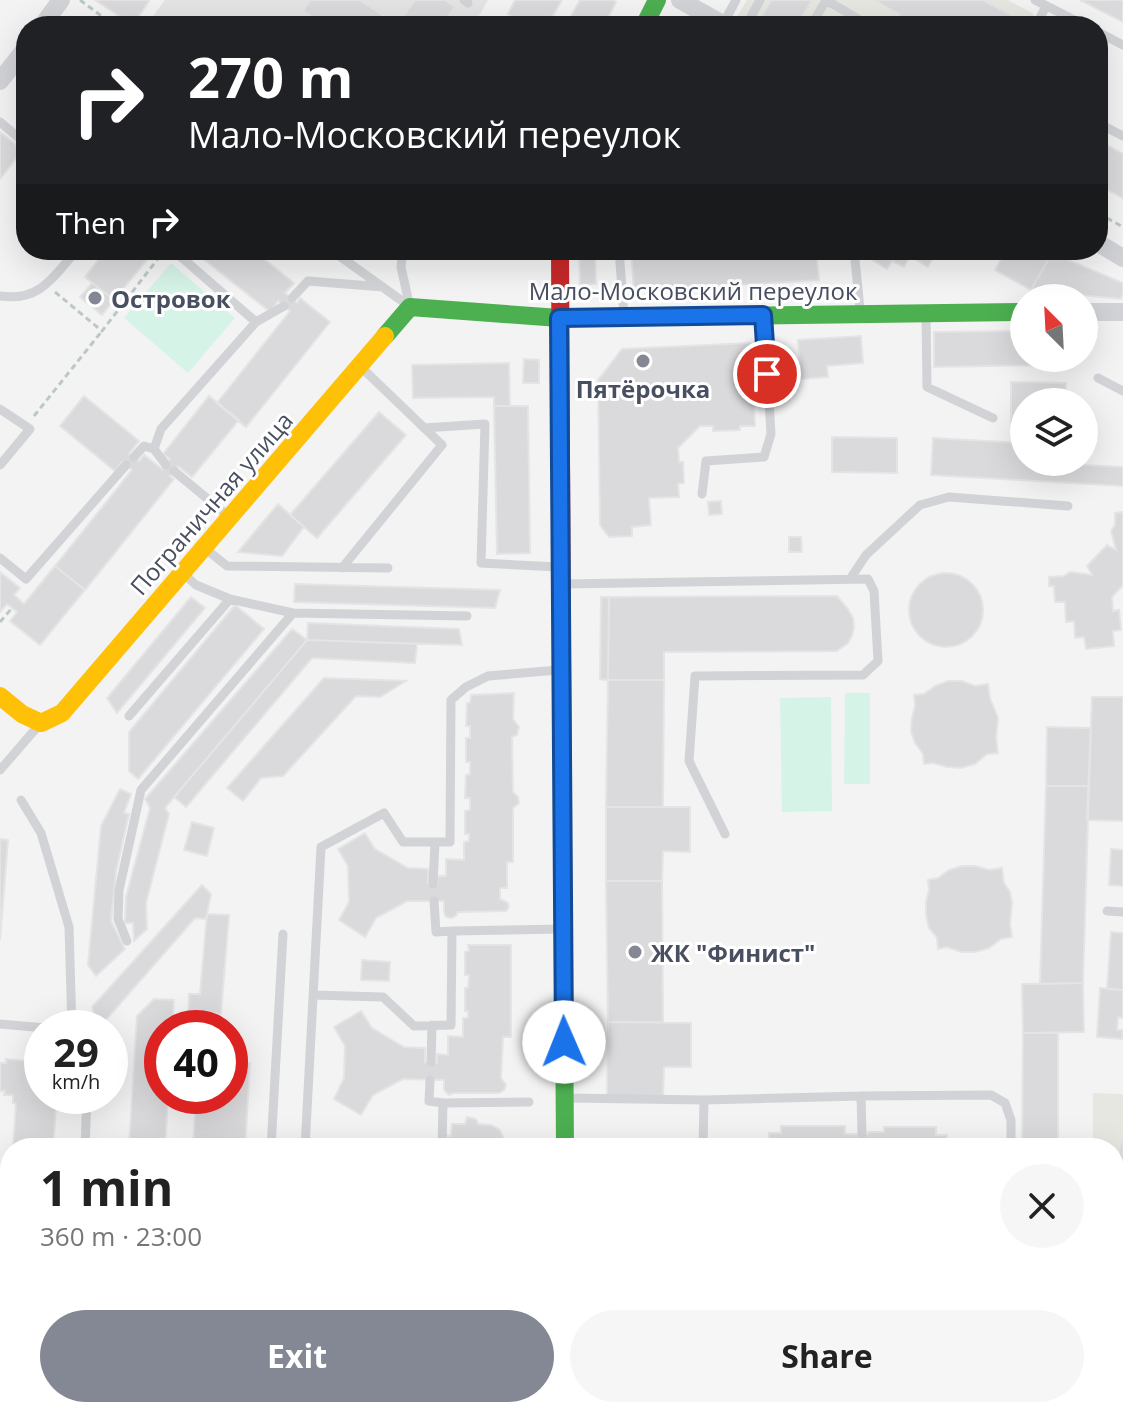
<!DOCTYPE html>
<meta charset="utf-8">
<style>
:root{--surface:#fff;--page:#f6f6f6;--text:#222;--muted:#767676;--accent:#848894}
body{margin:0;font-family:"Open Sans",sans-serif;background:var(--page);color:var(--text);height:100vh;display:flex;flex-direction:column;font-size:30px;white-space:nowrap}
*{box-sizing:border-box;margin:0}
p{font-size:26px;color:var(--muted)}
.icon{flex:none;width:44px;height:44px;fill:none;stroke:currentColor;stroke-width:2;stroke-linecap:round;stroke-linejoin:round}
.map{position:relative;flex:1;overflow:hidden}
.panel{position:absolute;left:0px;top:1138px;width:1124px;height:280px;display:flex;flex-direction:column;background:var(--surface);border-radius:32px 32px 0 0;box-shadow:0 8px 32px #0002}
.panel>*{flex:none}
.top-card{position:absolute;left:16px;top:16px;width:1092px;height:244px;border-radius:32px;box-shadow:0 8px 32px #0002;background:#202124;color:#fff;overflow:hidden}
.needle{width:52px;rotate:336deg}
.controls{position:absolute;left:1010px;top:284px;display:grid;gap:16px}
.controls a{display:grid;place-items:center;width:88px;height:88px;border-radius:50%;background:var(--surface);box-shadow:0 8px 32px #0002;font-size:40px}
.speed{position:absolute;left:24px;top:1010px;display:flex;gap:16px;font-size:40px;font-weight:700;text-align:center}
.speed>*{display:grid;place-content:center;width:104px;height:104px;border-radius:50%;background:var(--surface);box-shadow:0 8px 32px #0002;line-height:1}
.speed small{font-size:20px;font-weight:400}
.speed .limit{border:12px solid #d22;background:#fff;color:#111}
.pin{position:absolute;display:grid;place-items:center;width:68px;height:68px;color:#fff;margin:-34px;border:4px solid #fff;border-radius:50%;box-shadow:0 2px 8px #0007}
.me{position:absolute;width:88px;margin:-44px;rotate:359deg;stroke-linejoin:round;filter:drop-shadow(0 0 6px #0008)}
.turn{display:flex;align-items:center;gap:28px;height:168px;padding:0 40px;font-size:36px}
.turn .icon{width:104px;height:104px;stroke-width:2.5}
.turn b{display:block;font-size:56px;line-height:68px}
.then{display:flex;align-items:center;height:76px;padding:0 40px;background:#0003;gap:16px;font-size:30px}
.round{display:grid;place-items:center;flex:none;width:84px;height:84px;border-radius:42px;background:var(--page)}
.summary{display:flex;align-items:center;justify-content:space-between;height:136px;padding:0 40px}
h1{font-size:48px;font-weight:700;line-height:60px}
.button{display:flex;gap:16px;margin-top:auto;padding:16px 40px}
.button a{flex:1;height:92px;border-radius:48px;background:var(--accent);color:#fff;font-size:32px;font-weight:700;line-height:92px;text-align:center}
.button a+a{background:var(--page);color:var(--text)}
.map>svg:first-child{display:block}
.commercial{fill:#e7e7e1}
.education{fill:#e4e4e5}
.green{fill:#d6f3e8}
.building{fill:#dadadd;stroke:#e4e4e5;stroke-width:2}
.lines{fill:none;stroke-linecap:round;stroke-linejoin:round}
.path{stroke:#bcc8c8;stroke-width:3;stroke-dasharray:6 4;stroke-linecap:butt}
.lane{stroke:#d1d3d6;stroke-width:9}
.street{stroke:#d1d3d6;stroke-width:18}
.fast{stroke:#4caf50;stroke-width:18}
.slow{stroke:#ffc107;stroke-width:18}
.jam{stroke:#c62828;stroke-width:18}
.route-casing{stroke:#114b97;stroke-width:20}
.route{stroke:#1a73e8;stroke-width:14}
.poi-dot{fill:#848894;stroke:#fff;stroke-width:3}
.labels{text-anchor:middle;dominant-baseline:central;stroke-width:6;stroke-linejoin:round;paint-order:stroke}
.street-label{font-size:24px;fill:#484f61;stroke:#fff}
.poi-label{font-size:24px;font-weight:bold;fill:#484f61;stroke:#fff;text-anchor:start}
</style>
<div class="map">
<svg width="1123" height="1418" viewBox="0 0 1123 1418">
<rect width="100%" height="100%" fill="#f3f3f3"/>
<path class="commercial" d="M747,0h261l26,14 -6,12h-275l-16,-9z
M1093,1093l30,1v221h-9v-167h-21z"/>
<path class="education" d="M165,0h323l-15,26h-327z
M836,1408h192l-1,10h-195z"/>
<path class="green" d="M171,263l64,55 -47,55 -64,-55z
M845,693h25v91h-26z
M831,697l1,114 -50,1 -2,-114z"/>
<path class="building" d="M95,0h53l1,1 -16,24z
M310,0h50l37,25 18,-25h30l10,7 -14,19h-116l-22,-15z
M515,0h47l-15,26h-18l-21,-12z
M580,0h32l4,2 -12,24h-20l1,-2 -14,-8z
M771,0h41l-15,26h-21l-15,-8z
M873,0h110l42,23 -2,3h-130l6,-12z
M1080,0h43v22z
M0,132l23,18 -23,29z
M1098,140l25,14v44l-25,-13z
M106,250h49l-41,50 -29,-23z
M192,250h61l41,33 -9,10 12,10 3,-5 30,24 -84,105 -29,-24 73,-92 -12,-10 -8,11z
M579,250h16l1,34 -16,1z
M631,250h185l3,30 -185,11z
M878,250h59l-9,17 -18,-11 -6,11 -12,-6 -5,8 -15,-9z
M1006,250h40l6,3 -21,37 -36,-20z
M1052,253l71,30v10l-2,6 -90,-9z
M92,283l22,17 -12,15 -22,-18z
M1024,331v27h31v7l-121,2v-35z
M861,336l2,27 -36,3 1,11 -27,2 -3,-39z
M749,343l7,6 -4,9 3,68h-15v4l-27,1v-5h-13l-22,22 1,14h4l1,21 -6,1 1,13 -30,1 2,27 -19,2v9l-23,1 -9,-12 -2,-145 24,-31z
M524,359l15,1v23h-16z
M509,363l1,43h-16v-9l-81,1 -1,-33z
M1011,382l55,1 -1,19h-41v23h-13z
M84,396l55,45 -10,13 10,7 5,-6 18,14 8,-10 -7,-5 46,-58 30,24 -47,57 -14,-11 -8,10 4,3 -89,111 -30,-24 77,-96 -10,-8 -7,9 -55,-45z
M494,406h34l2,147 -33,1z
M379,412l27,23 -89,103 -27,-23z
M832,437l65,1v35l-65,-1z
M933,438l91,5v19h39v2l60,3v19l-192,-11z
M721,501l1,13 -13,1 -1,-13z
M278,504l26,23 -22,29 -44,-4z
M1123,512v73l-11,12 1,14 6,-1 2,20 -8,1 1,15 -28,3 -2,-12 -9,1 -1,-17 -8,1 -1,-20h-10l-1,-16h-5v-9l15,-1 6,-4 22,3 -5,-9 20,-21 9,5 -5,-19 4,-6v-12z
M789,537h12l1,15h-13z
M55,566l30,24 -45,55 -30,-24 7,-9 -10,-8 -7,8v-40l20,16 -6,7 10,9z
M909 610a37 37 0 1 1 74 0a37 37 0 1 1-74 0Z
M295,584l205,6 -5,18 -201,-6z
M837,596l11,13 5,9 1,9 -2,9 -4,7 -11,8 -173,1v28h-56l1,-83z
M191,597l14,11 -88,105 -10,-15z
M601,597h8l-1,83 -8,-1z
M235,605l29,24 -126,150 -9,-8v-39z
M308,623l151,6 3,16 -155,-5z
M292,629l15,11 -142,168 4,6 -23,89 1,26 -13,12 -1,-18h-8l1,-26 24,-89 -5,-9z
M307,640l110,4 -2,19 -103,-5 -126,149 -12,-10z
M324,678l82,3 -26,16 -24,-1 -73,80 -22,2 -18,23 -16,-13z
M608,680h56l-1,127h-57z
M948,681h14l13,5 13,-2 2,14 8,20 -2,21 2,14 -11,1 -12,10 -14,4 -14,-1 -14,-4 -9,1 -1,-10 -8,-11 -4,-12 1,-13 3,-12 -1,-11 10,-1 11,-8z
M514,693l-1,26 6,8 -2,8 -5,2 1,55 5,5 1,6 -6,5v54h-6v26h-7v11l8,4 1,4 -3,4 -48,1 -2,4 -5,2 -5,-1 -2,-5v-11h-37l-31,17 -11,19 -26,-17 10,-18 -1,-36 -10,-17 27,-16 10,16 33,19 20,1v14l9,1 1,-8h8v-17l18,1v-18l5,-1v-7h-4v-23l5,-1v-12h-5l1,-23 4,-1v-12h-4v-24h4v-12h-4l1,-23h3l1,-8z
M1092,697h31v124l-36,-1z
M1047,727l44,1 -2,58h-43z
M1046,786h43l-6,197 -43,1z
M120,789l11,5 -7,19 5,1 -13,58 -5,49 14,28 -29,27 -8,-11 13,-139z
M606,807h84v45l-27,-1 -1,30h-56z
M192,822l22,6 -7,28 -23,-6z
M0,839l8,1 -8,100z
M1111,849l12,1v36l-14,-1z
M962,866h14l13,4 13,-2 2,15 6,9 2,11 -2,21 2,13 -11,2 -12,9 -14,4h-14l-14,-5 -9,2 -1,-11 -8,-10 -3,-13v-13l3,-12 -1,-10 10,-2 11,-8z
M606,881h56l1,141h-55z
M202,885l9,9 -5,25 -11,-1 -90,103 2,7h-26l-1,-6 15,-4 -3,-11z
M207,914l22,1 -8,99 -22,-2 -1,16h-10l1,-34h11z
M1111,932l12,1v57l-16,-1z
M468,945h43v92h-8l-2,41 5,7 -2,5 -5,3h-46l-4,2 -5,-5v-10l-41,-1 -30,16 -12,20 -27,-16 10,-21 1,-32 -11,-19 27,-16 11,17 32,19 21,1v14l12,1v-9l11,1v-19l15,1v-19h5v-7h-3v-23h3l1,-13h-4v-23l4,-1z
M362,960l28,2 -1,19 -28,-1z
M1083,983l1,49 -61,1 -1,-49z
M1100,988l23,2v28l-5,-1 -1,13h6l-1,9 -25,-2z
M154,999l20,1 -2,28h-10v68h6l-3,52h-36l8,-132z
M608,1022l83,1v44h-27l-1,30 -56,-1z
M1023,1033h35v115h-36z
M27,1053l15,1v42h36l-9,1v3l-10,-1 -1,8h-2l-3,41h-40l3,-44 -3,-1v-8h-9l1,-4h-5v-28h6v-4l20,2z
M230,1062l20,1 -5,85h-52l3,-52h34z
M467,1117l9,2 2,5 13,1 9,5 6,14 -1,4h-58v-12h4l1,-12h13z
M781,1126h64v8h23v-2h16v-5h52v8h11v6h13v6l12,1h-230v-4l26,1 1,-12h12z
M1120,1144h3v32h-4z
M0,1195l10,1v39h-3l1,-19h-8z
M1118,1199l5,1v52h-7z
M10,1247v68l-7,-1 1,-13h-4v-31h5l1,-18h4z
M1114,1361h9v45l-9,-1z
M114,1408h35v10h-36z
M386,1408h59v10h-59z
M584,1408h32v10h-33z
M1030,1412l27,1v5h-27z"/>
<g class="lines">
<path class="path" d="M80,0l35,26
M1098,213l25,14
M55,292l47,39 58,-75
M34,416l68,-85
M0,622l12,-14"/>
<path class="lane" d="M464,0l4,3
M1035,0l51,26
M723,24l13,-24
M746,26l14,-26
M811,26l15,-26 44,26
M1036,26l10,-20
M1098,32l25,13
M0,122l26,22
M1098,123l25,13
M331,250l78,56
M403,250l-2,17 8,36
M619,250l5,64
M854,250l6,59
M0,296c40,6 53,-19 77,-46
M292,298l16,-17 75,6
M926,315l1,72 66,31
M256,322l28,-16
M1098,378l25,13
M0,409l30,20 -30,36
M424,428l61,-4 -4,139 77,4
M134,457l10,-11 10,3
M166,465l-12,-16 7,-20 95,-107 -83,-72
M174,471l53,44
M702,494l4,-33 58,-4 7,-23 -7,-116
M207,550l20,16 161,2
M0,558l26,21 100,-114
M342,568l100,-123 -80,-77
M850,579l16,-24 54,-50 29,-8 119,9
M564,584l304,-5 6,12 4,70 -15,14 -168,1 -6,85 36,73
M293,613l174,3
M129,716l101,-117 -34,-14 -11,-10
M0,770l39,-45
M21,800l20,33 28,94 3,101
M433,884l2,-42
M434,901l2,31 16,-1
M1107,911l16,1
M127,941l-9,-22 1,-29 22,-100 152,-177 -63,-14
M313,995l70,2 31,29 37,-1 1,-94 110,-2
M0,1024l46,4
M431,1062l1,-37
M430,1080l-1,21 14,2
M861,1096l1,38
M568,1098l136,2 157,-4 130,-1 14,8 6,17v28
M85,1148l2,-52
M271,1148l12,-214
M305,1148l16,-301 63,-34 19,29h47l1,-142 15,-13 22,-11 70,-6
M442,1148l1,-45 86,-1
M703,1148l1,-48
M0,1363l10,1
M358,1408v10
M36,1418l1,-10
M72,1418v-10
M256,1418l2,-10
M289,1418v-10"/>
<path class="street" d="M680,0l46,26
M42,26l19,-26
M0,81l26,-33
M1098,243l25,15
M1084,312h39"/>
<path class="fast" d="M644,26l13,-26
M385,336l25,-29 149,11 465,-6
M563,861l2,287"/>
<path class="slow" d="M0,696l22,18 19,9 21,-10 323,-377"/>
<path class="jam" d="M560,250l3,611
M564,1408v10"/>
</g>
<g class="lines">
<g class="route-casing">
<path id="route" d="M564,1042l-5,-724 204,-3 4,59"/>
</g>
<use href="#route" class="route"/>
</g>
<g class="poi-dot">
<circle cx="95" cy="298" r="8"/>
<circle cx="643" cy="361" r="8"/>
<circle cx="635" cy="952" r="8"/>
</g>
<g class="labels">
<g class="street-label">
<text x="693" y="290">Мало-Московский переулок</text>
<text transform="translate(211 503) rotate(-49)">Пограничная улица</text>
</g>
<g class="poi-label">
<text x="111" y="298">Островок</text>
<text x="643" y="388" text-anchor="middle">Пятёрочка</text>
<text x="651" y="952">ЖК "Финист"</text>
</g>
</g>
</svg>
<div class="controls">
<a><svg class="needle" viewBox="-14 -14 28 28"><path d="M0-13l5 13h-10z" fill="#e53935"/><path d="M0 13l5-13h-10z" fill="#767676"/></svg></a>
<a><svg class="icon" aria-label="layers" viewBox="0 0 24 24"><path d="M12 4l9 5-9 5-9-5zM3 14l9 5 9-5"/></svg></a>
</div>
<div class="speed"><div>29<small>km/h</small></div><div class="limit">40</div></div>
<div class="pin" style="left:767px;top:374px;background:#d93025"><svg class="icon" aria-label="arrive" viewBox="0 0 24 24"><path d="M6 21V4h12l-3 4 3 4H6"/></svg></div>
<svg class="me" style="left:564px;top:1042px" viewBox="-20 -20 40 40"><circle r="19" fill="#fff"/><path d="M0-13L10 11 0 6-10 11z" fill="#1a73e8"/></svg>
<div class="top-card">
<div class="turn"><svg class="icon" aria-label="right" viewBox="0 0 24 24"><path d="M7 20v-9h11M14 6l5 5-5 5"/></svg><div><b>270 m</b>Мало-Московский переулок</div></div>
<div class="then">Then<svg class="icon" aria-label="right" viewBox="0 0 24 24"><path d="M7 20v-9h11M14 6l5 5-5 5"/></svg></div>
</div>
<section class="panel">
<div class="summary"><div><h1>1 min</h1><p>360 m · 23:00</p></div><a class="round"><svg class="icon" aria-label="close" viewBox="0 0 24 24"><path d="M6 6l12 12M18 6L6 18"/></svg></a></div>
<div class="button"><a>Exit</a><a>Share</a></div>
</section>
</div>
